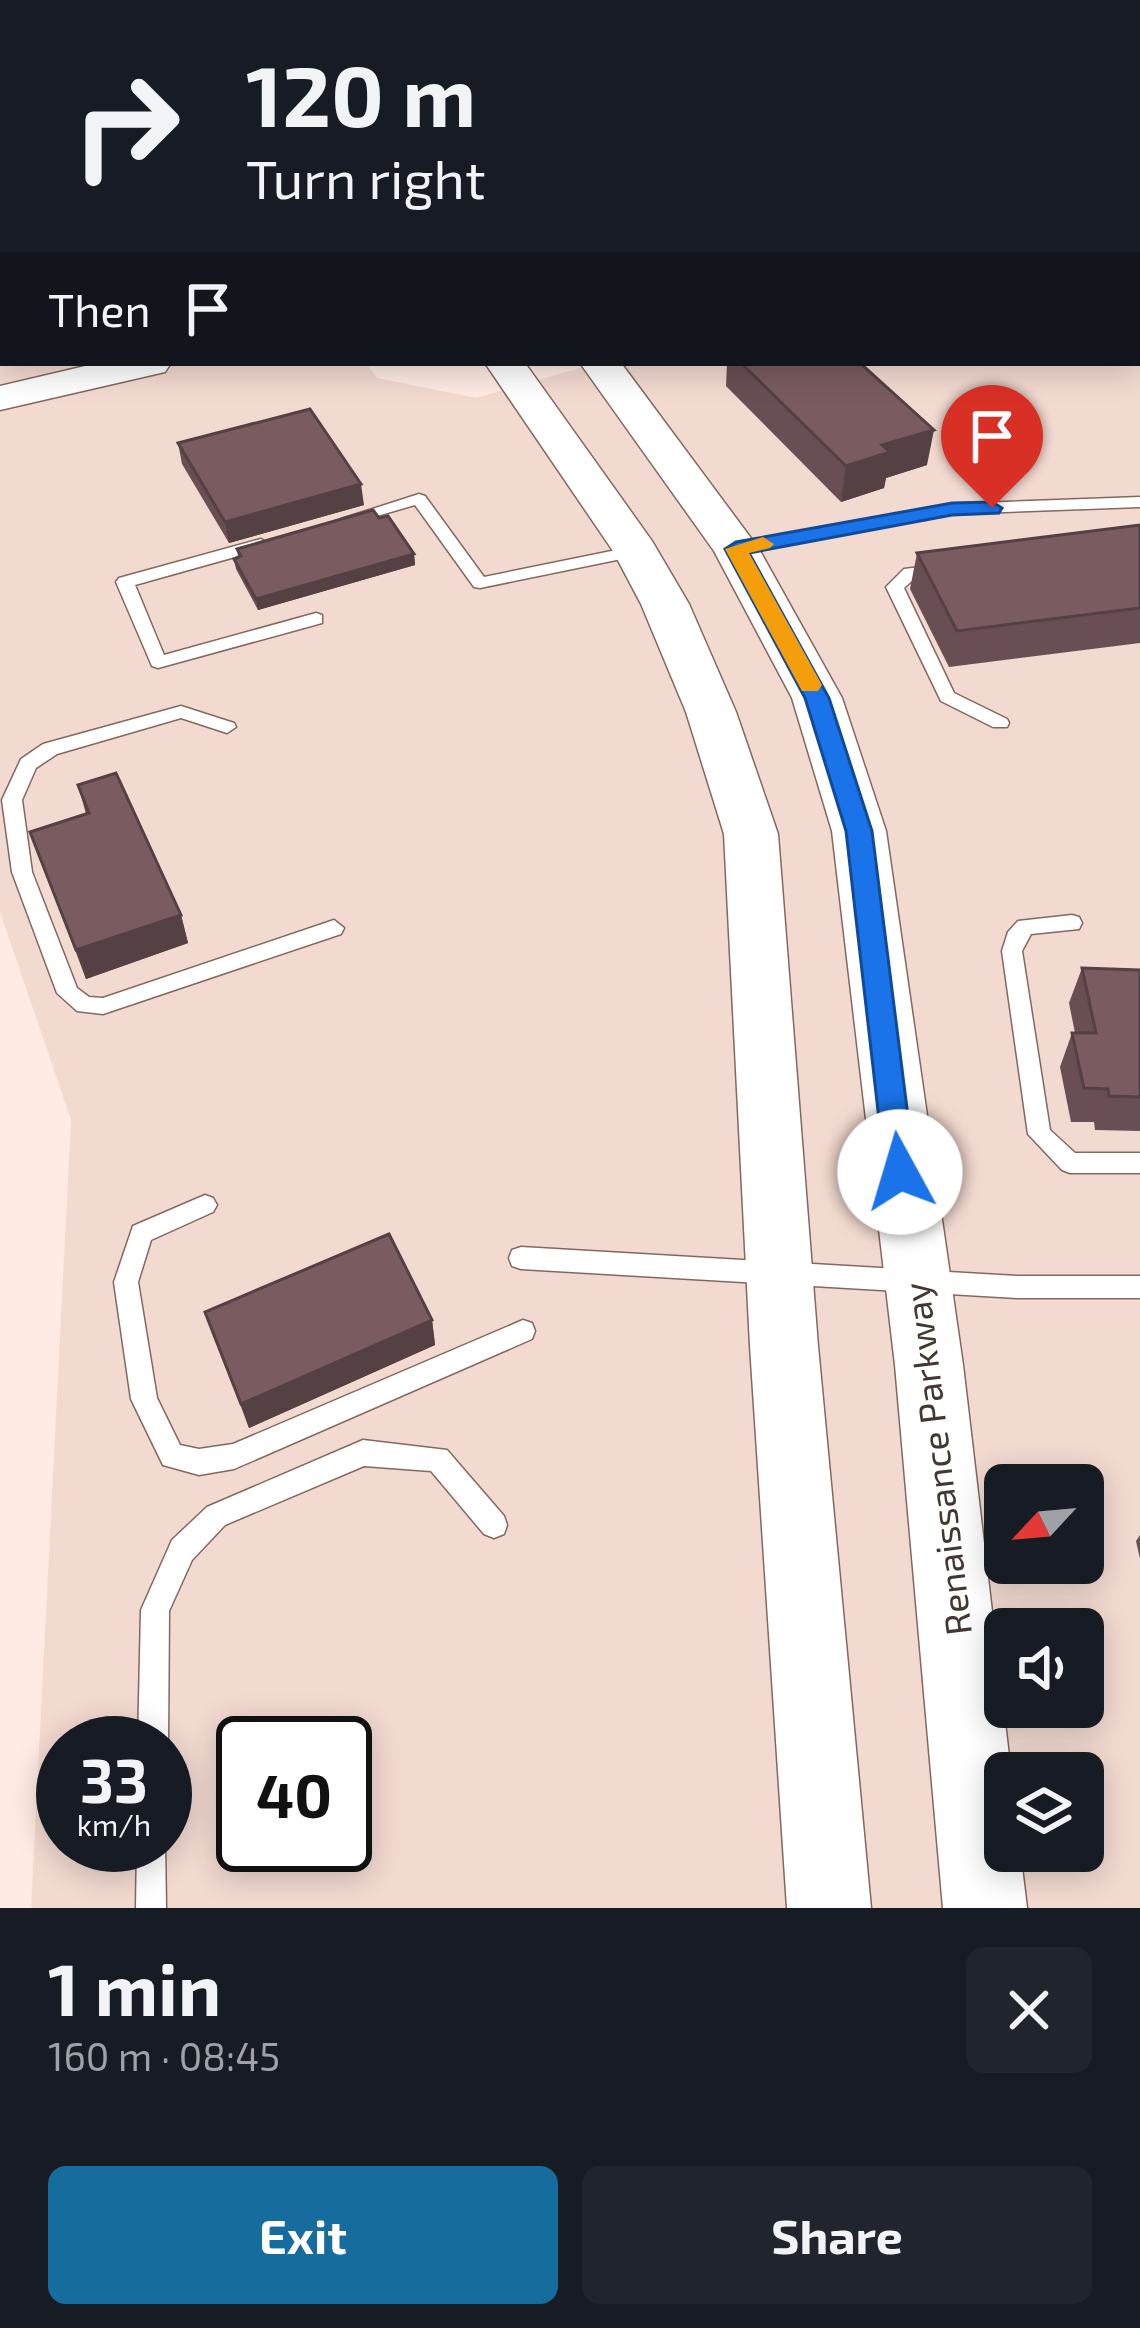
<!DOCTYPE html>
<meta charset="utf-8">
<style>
:root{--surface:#171b24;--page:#20242c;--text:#f1f3f6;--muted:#9ea1a6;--accent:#166d9d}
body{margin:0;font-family:"Exo 2",sans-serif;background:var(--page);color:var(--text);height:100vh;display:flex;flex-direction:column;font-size:45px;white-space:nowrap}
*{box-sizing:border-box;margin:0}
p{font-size:39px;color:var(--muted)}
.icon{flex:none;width:66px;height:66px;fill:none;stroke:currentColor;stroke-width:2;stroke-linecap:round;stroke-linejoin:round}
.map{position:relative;height:1908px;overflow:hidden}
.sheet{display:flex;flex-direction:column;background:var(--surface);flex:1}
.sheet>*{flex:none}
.banner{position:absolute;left:0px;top:0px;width:1140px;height:366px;box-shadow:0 6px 30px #0003;background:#171b24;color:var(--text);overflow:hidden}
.needle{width:78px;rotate:244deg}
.controls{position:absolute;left:984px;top:1464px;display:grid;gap:24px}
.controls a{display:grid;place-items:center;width:120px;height:120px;border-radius:18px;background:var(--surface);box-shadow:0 6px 30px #0003;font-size:60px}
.speed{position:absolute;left:36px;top:1716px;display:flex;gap:24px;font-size:60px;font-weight:700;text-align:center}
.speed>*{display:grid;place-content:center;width:156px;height:156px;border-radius:50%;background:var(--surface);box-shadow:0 6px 30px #0003;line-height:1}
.speed small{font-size:30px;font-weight:400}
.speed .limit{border:6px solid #111;border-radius:18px;background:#fff;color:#111}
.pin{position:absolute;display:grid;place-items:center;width:102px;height:102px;color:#fff;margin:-123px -51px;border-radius:50% 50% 50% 0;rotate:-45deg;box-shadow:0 0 12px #0007}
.pin .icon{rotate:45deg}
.me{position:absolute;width:132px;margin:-66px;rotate:354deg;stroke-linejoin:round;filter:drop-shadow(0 0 9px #0008)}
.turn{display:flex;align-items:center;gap:42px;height:252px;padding:0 48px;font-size:54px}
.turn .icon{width:156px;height:156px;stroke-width:2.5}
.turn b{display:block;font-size:84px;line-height:102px}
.then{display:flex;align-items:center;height:114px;padding:0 48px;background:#0003;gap:24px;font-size:45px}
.round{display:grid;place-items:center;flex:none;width:126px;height:126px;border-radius:18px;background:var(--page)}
.overview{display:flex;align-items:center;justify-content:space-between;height:204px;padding:0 48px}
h1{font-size:72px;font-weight:700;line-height:90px}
.action{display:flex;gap:24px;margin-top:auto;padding:24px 48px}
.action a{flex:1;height:138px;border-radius:18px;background:var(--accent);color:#fff;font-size:48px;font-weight:700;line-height:138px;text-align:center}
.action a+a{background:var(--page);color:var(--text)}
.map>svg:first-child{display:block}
.built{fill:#f3dad1;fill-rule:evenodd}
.water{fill:#e3a4d2}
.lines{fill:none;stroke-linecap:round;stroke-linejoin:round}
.lane-casing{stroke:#84685d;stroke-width:3}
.secondary-casing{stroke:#84685d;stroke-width:3}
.lane{fill:#fff;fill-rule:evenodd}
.secondary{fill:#fff;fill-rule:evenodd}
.wall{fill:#694f53}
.shaded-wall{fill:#554043}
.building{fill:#7a5c60;stroke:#554043;stroke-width:3}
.route{fill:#1a73e8;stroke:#114b97;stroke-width:3}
.slow{fill:#f59e0b}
.labels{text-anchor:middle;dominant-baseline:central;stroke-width:12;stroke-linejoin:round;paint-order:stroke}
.street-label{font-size:36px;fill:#443732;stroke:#fff}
</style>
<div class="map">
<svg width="1140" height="1908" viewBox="0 0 1140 1908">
<rect width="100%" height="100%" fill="#ffebe4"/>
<path class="built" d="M0,4l3,359h363l11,15 99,20 121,-35h540l3,-188v1733h-1109l40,-788 -71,-208zM1005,1485h78v78h-78zM1005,1629h78v78h-78zM63,1743h102v102h-102zM243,1743h102v102h-102zM1005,1773h78v78h-78z"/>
<path class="water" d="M341,0h799v38l-3,-35z"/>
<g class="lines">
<g class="lane-casing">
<path id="lane" d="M0,123h3v8h-3z
M1137,262l3,1v9l-3,-1z
M419,494l6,2 59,81 152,-31 8,5 -8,5 -156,32 -6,-1 -59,-82 -66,19 -8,-5z
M1140,497v10l-188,7 -216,40 -8,-5 8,-5 216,-40z
M261,539l8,5 -2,4 -132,37 29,70 152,-42 6,2v8l-164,45 -6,-2 -36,-84 3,-4z
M937,565l9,5 -3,4 -28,4 -11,10 50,105 53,26 2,4 -2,4h-14l-52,-26 -55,-114 18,-18z
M181,706l53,17 2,4 -9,6 -46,-15 -124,36 -21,14 -14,32 10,72 45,116 12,9 14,1 231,-78 10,8 -3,6 -238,80 -26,-3 -20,-18 -45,-121 -10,-72 19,-41 22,-15z
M1072,915l7,2 3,6 -3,6 -48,5 -9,17 28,179 25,23h65v20h-70l-8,-3 -34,-36 -26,-183 6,-19 10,-11z
M205,1195l8,3 4,7 -4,7 -62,28 -13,42 19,116 23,47 19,4 34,-5 290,-124 9,3 3,8 -3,8 -298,130 -35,6 -36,-10 -32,-66 -17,-117 19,-56z
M521,1247l496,29h123v22h-123l-496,-29 -9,-3 -3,-8 3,-8z
M363,1440l84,10 57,66 3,9 -3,9 -10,4 -10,-4 -53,-63 -67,-5 -139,59 -33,35 -23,51 -1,132 -3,6v-6h-27l3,-133 31,-70 35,-33z
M165,1840l1,68h-30l1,-63h28z"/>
</g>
<g class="secondary-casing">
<path id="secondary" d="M58,0h38l2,3h-38z
M150,0h38l2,3h-38z
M1137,135h3l-3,21z
M98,363h73l-6,9 -165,38v-24z
M485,363h40l127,178 37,63 47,108 42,122 40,512 53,562h-84l-37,-562 -26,-512 -38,-122 -45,-108 -28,-53z
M580,363h41l138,186 83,149 44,133 77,534 48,408h-6v78h15l7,57h-84l-48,-543 -63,-534 -40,-133 -78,-147z"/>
</g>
<use href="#lane" class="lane"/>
<use href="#secondary" class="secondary"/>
</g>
<path class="wall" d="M727,363h133l67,102 -41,13 -2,10 -43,14 -115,-116z
M178,443l186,62 -135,38 -47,-79z
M379,518l35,36 1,11 -157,45 -22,-41 -2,-10 4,-2 -1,-8z
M1140,525v118l-191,24 -39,-78 7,-36z
M78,785l103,130 7,28 -102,36 -56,-147 56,-18z
M1082,968l58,2v161l-45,-1 -1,-8h-23l-11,-55 12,-34h3l-6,-30z
M205,1312l227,8 3,25 -186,83z
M1140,1535v24l-4,-18z"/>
<path class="shaded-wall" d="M3,237v30h-3v-29z
M934,430l-7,35 -41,13 -2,10 -43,14 5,-36 36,-21z
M361,484l3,21 -135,38 -4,-21z
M414,554l1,11 -157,45 -2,-11z
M181,915l7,28 -102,36 -10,-29z
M432,1320l3,25 -186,83 -8,-24z"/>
<path class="building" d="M0,200l3,6v31l-3,1z
M741,363h119l74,67 -52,15 8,7 -44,14z
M310,409l51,75 -136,38 -47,-79z
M373,510l6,8 9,-2 26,38 -158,45 -22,-40 7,-3 -4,-7z
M1140,525v83l-183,23 -40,-78z
M116,773l65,142 -105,35 -46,-118 59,-19 -11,-28z
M1082,968l58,2v127l-31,-1 -1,-7 -24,-1 -12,-55h24z
M389,1234l43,86 -191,84 -36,-92z"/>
<path class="route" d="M992,502l10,6 -3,5 -47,2 -203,38 80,145 43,133 43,341 -4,9 -11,4 -10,-4 -5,-9 -39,-341 -41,-133 -80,-149 11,-7 216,-39z"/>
<path class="slow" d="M763,537l11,7 -4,4 -21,5 73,132 -4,6h-16l-77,-142z"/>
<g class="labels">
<g class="street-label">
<text transform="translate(936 1459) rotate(-97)">Renaissance Parkway</text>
</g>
</g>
</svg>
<div class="controls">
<a><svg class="needle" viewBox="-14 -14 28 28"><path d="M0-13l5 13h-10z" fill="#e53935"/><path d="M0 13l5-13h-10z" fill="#9ea1a6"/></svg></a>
<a><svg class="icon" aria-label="sound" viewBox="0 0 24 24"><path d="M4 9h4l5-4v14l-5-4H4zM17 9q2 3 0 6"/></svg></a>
<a><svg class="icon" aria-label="layers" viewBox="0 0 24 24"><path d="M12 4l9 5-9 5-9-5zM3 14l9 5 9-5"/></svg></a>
</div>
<div class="speed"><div>33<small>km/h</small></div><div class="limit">40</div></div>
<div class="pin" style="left:992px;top:508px;background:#d93025"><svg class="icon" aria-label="arrive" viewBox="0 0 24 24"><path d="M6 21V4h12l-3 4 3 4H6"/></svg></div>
<svg class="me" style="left:900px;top:1172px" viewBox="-20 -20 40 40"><circle r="19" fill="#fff"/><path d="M0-13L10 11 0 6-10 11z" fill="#1a73e8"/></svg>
<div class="banner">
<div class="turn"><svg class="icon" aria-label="right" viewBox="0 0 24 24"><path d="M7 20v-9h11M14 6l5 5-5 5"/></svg><div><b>120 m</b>Turn right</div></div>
<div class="then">Then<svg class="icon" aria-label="arrive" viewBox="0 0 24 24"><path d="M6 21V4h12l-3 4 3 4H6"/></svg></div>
</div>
</div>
<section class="sheet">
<div class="overview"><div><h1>1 min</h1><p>160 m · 08:45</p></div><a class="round"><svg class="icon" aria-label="close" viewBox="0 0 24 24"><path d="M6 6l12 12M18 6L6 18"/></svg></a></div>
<div class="action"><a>Exit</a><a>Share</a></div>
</section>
